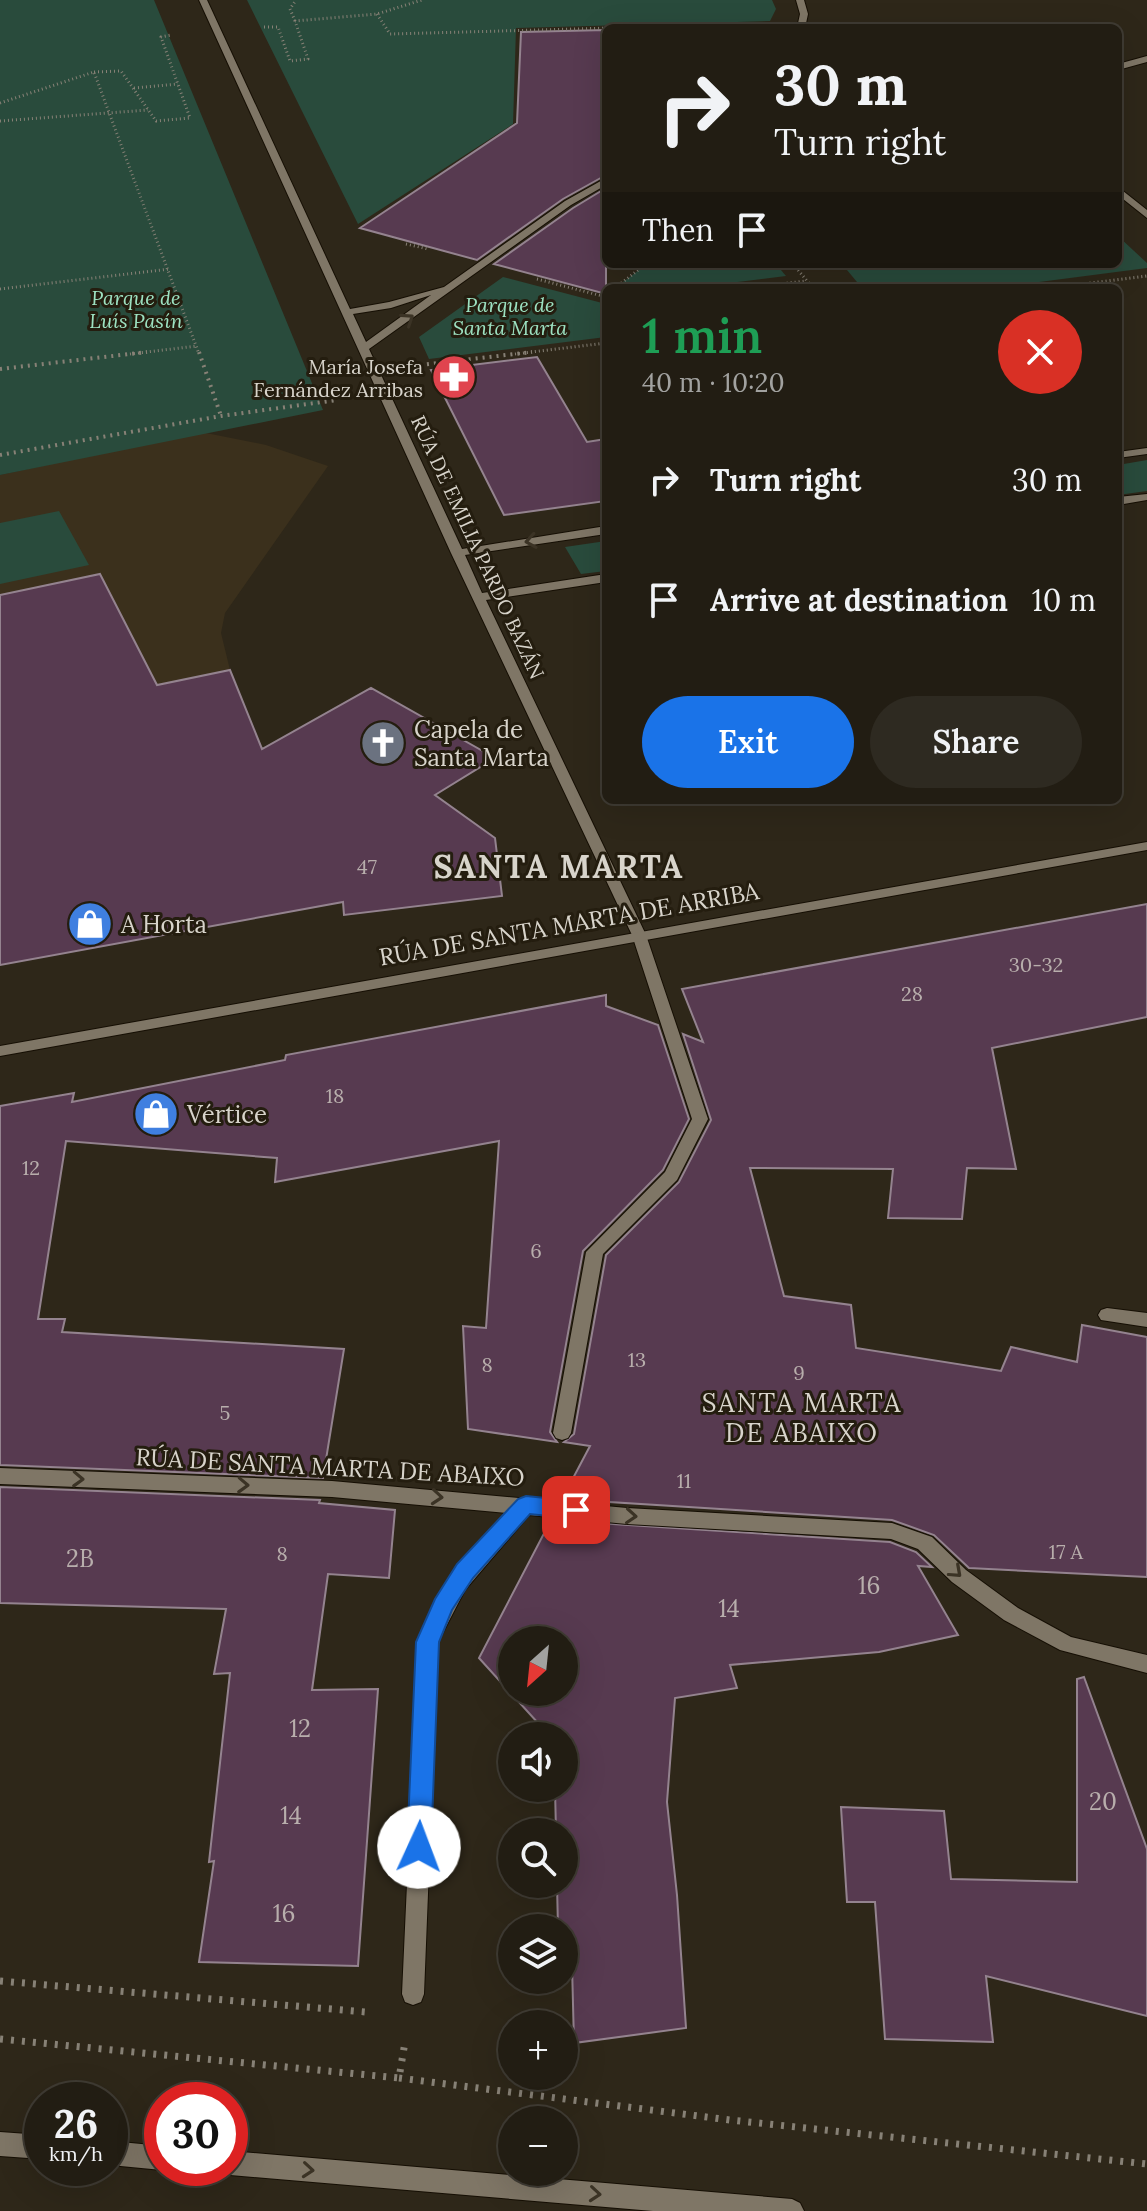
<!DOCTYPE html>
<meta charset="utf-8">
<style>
:root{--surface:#221d13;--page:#2e2a21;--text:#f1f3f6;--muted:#a2a2a0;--line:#3f3b33;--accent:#1a73e8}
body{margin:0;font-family:Lora,serif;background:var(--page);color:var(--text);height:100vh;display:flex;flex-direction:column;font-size:30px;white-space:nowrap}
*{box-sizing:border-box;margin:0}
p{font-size:26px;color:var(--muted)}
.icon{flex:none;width:44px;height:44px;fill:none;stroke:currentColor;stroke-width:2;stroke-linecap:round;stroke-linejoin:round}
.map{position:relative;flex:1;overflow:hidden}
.panel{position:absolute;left:602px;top:284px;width:520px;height:520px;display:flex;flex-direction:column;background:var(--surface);border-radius:12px;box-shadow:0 8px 32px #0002,0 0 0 2px var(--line)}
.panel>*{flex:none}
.top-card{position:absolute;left:602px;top:24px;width:520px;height:244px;border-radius:12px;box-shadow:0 8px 32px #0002,0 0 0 2px var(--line);background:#221d13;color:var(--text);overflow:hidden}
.needle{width:52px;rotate:207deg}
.controls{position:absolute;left:498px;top:1626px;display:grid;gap:16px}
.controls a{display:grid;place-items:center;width:80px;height:80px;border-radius:50%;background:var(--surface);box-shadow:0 8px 32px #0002,0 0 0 2px var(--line);font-size:40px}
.speed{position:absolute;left:24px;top:2082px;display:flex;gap:16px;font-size:40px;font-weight:700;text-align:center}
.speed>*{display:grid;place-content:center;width:104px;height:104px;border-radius:50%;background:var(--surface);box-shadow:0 8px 32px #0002,0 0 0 2px var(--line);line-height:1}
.speed small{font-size:20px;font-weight:400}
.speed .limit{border:12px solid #d22;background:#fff;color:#111}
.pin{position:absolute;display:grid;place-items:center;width:68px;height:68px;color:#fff;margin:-34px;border-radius:16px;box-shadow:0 4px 12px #0006}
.me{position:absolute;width:88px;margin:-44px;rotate:2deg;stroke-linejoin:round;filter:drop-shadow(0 0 6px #0008)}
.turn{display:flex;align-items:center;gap:28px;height:168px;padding:0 40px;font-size:36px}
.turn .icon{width:104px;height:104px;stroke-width:2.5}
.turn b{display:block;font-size:56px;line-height:68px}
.then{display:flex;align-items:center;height:76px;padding:0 40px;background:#0003;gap:16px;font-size:30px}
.round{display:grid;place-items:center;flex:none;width:84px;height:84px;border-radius:42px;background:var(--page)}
.headline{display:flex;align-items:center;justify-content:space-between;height:136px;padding:0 40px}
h1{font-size:48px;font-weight:600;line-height:60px;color:#1e9e55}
.cta{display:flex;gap:16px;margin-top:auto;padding:16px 40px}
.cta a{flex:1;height:92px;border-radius:48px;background:var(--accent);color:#fff;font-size:32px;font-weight:600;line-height:92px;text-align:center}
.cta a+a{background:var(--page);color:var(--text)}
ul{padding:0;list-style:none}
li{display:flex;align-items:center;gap:24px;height:120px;padding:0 40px}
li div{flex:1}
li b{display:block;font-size:30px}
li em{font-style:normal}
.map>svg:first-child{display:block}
.built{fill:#3b301c}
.green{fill:#294b3c}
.building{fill:#573a50;stroke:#94838f;stroke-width:2;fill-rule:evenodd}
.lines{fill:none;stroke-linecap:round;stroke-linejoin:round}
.minor-casing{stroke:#160f04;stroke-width:2}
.tertiary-casing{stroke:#160f04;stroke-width:2}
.path-far2{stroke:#878176;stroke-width:3;stroke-dasharray:1 3;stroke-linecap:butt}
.path-far1{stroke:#878176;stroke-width:4;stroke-dasharray:2 5;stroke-linecap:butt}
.path{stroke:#878176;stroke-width:7;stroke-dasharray:3 8;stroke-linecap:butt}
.minor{fill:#7f7666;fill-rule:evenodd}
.tertiary{fill:#7f7666;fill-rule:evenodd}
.oneway{stroke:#3b3325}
.route{fill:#1a73e8;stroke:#114b97;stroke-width:2}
.labels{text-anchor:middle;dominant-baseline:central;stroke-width:6;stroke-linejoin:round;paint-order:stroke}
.far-park-label{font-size:20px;font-style:italic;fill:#9de2c2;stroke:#241d0f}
.far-poi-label{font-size:20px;fill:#d8d4cb;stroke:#241d0f;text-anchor:end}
.far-street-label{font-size:20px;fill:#d8d4cb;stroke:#241d0f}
.number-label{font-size:20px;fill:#b8aeac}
.poi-label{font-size:24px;fill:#d8d4cb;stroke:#241d0f;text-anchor:start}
.street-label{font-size:24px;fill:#d8d4cb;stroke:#241d0f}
.near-number-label{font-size:24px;fill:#b8aeac}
.neighbourhood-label{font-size:26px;letter-spacing:2px;fill:#d8d4cb;stroke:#241d0f}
.district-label{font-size:32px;font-weight:bold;letter-spacing:2px;fill:#d8d4cb;stroke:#241d0f}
</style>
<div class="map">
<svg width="1147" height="2211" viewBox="0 0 1147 2211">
<rect width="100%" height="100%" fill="#2e2719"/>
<path class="built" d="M201,432l65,13 62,21 -103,147 -4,20 9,37 33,83 -263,142v-420z"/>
<path class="green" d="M0,0h154l169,410 -323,65z
M247,0h525l4,9 -6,12 -254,7 -3,96 -155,100z
M1119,237l28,26v5l-155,20h-130l-15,-18 51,-6h220z
M647,264h129l10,12 -97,12h-74z
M503,277l103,27v33l-177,22 -10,-22z
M1147,460v31l-29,4v-30z
M59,511l30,54 -89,19v-61z
M606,541v30l-25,3 -16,-27z"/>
<path class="building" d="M606,30v145l-43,24 -86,61 -117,-32 157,-105 4,-91z
M606,188v106l-112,-30 79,-56z
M537,357l50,85 19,-3v62l-102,14 -73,-145z
M100,574l57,111 73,-15 32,79 109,-61 124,70 -60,37 60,43 7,58 -158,19 -1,-13 -343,63v-370z
M1147,904v113l-155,31 24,121 -49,-1 -5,51 -74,-1 5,-49 -143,-1 34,128 67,9 5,43 145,23 10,-24 66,15 5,-37 65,12v240l-178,-9 -35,-33 -42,-15 -330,-21 28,-53 -26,-4 10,-8 32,-179 73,-73 32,-62 -28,-86 20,8 -21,-53z
M606,995v11l52,19 31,94 -26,51 -80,81 -33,181 7,10 -89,-13 -5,-103 23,2 13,-187 -224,41 2,-24 -211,-17 -28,178h27l-3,13 282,17 -21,129 -323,-13v-359l74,-13 -2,9 213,-42 1,-5z
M0,1487l320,13 -1,3 76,7 -6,68 -61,-4 -16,116 66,-1 -20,277 -159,-4 15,-101 -5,1 21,-189 -16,1 12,-65 -226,-6z
M551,1520l339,22 26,10 16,15 -14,-1 40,69 -79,17 -149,13 7,23 -62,10 -8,104 10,93 9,133 -112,15 -2,-78h-8v-37h-6l-1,-44h7v-52h-8l-1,-44h9v-52l-16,-2 -69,-76zM512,1640h52v52h-52z
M1084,1677l63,172v167l-161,-40 7,66 -108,-3 -10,-137h-28l-6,-95 103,4 7,68 126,3v-203z"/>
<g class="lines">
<g class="minor-casing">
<path id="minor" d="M199,0h8l143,309 39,-7 55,-15 121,-86 41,-23v7l-35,20 -202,144 93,200 144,-23v8l-141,21 17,38 124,-19v8l-120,18 160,335 62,184 -31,61 -74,74 -32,179 -3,5 -6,2 -6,-2 -3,-5 33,-181 79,-80 27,-53 -60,-184 -181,-382zM431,295l-65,47 -13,-28 38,-6z
M796,0h8l4,14 -3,14h-8l3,-14z
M1147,56v6l-29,8v-6z
M1118,187l29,23v8l-29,-23z
M1147,448v6l-29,4v-6z
M1147,494v6l-29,5v-8z
M1107,1308l40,5v14l-46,-7 -3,-5 3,-5z
M0,1468l332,13 295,27 265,15 40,14 34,33 52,38 53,29 76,18v18l-87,-23 -56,-30 -52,-38 -34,-33 -27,-10 -264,-15 -98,-9 -64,75 -27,52 -14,352 -3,8 -8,3 -8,-3 -3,-8 16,-352 33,-63 56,-66 -175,-16 -332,-13z
M0,2132l42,3v24l-42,-3z
M110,2141l52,5v22h4l-4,2 -52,-5z
M230,2151l562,48 8,4 4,8h-151l-423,-36 -10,-7h10z"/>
</g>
<g class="tertiary-casing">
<path id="tertiary" d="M1147,842v8l-1147,206v-10z"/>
</g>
<path class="path-far2" d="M377,14l13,20 371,-10
M295,21l-5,-12 6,-9
M264,27h14l12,34 18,-2 -13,-38 82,-7 45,-14
M94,72l27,-1 35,50 34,-3 -29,-81 10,-2
M134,88l44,-4
M0,103l94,-31 105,282
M0,121l148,-11
M406,244l22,5
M793,264l20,24
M796,267l27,-3
M537,279l69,18
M615,288l31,-24
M743,288l63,-7
M1050,288l97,-12
M0,289l170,-20
M130,354l67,-8
M515,354l91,-11"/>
<path class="path-far1" d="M199,352l22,64
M420,365l112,-13
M0,369l147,-17
M0,455l221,-39 116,-16"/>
<path class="path" d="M0,1981l366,31
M0,2039l399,39 6,-36
M399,2078l331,42 417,44"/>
<use href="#minor" class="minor"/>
<use href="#tertiary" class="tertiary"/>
</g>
<defs><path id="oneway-chevron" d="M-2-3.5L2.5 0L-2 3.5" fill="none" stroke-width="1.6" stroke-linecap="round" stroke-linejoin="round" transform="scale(2)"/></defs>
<g class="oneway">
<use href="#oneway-chevron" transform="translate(408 319) rotate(-34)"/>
<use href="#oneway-chevron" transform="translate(531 541) rotate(171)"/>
<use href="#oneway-chevron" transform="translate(78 1479) rotate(2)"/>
<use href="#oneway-chevron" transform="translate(243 1485) rotate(2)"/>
<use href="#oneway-chevron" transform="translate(437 1497) rotate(5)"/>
<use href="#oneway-chevron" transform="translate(631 1516) rotate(4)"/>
<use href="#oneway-chevron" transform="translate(956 1572) rotate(42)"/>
<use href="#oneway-chevron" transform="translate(308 2170) rotate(5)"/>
<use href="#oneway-chevron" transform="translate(595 2194) rotate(5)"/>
</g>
<path class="route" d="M526,1496l50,5 8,3 3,6 -3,6 -8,3 -46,-5 -57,64 -21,32 -13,32 -8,205 -4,8 -8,4 -9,-4 -3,-8 9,-205 19,-43 22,-35 61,-65z"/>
<defs>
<g id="pharmacy-disc" transform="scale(2.3)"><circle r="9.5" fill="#e0444e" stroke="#241d0f"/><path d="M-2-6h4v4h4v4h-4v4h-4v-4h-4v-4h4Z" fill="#fff"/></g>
<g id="church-disc" transform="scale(2.3)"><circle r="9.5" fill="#6b7280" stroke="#241d0f"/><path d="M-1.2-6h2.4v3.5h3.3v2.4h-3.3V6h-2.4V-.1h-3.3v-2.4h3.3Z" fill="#fff"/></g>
<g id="shop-disc" transform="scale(2.3)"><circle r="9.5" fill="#3f7fe0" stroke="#241d0f"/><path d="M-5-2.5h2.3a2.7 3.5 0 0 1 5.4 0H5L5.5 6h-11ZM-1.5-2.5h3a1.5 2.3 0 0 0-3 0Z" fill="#fff"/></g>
</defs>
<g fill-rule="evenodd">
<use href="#pharmacy-disc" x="454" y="377"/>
<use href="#church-disc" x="383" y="743"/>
<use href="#shop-disc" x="90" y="924"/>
<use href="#shop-disc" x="156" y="1114"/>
</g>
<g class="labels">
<g class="far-park-label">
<text x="136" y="297">Parque de<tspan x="136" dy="23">Luís Pasín</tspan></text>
<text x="510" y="304">Parque de<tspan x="510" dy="23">Santa Marta</tspan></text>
</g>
<g class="far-poi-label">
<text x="423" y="366">María Josefa<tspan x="423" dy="23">Fernández Arribas</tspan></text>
</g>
<g class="far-street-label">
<text transform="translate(478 547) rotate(65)">RÚA DE EMILIA PARDO BAZÁN</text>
</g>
<g class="number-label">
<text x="367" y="866">47</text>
<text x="1036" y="964">30-32</text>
<text x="912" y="993">28</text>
<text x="335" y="1095">18</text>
<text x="31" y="1167">12</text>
<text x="536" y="1250">6</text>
<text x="637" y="1359">13</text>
<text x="487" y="1364">8</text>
<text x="799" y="1372">9</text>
<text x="225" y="1412">5</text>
<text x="684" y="1480">11</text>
<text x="1066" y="1551">17 A</text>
<text x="282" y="1553">8</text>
</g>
<g class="poi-label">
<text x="414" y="729">Capela de<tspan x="414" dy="28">Santa Marta</tspan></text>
<text x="121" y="924">A Horta</text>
<text x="187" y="1114">Vértice</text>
</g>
<g class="street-label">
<text transform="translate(569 924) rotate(-10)">RÚA DE SANTA MARTA DE ARRIBA</text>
<text transform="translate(330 1467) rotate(3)">RÚA DE SANTA MARTA DE ABAIXO</text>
</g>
<g class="near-number-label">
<text x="80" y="1558">2B</text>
<text x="869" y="1585">16</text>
<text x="729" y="1608">14</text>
<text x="300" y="1728">12</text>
<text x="1103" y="1801">20</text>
<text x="291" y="1815">14</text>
<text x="284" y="1913">16</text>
</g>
<g class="neighbourhood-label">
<text x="802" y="1402">SANTA MARTA<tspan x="802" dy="30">DE ABAIXO</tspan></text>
</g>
<g class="district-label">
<text x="559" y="866">SANTA MARTA</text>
</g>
</g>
</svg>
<div class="controls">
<a><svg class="needle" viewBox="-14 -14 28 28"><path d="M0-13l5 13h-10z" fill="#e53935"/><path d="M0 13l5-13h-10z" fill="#a2a2a0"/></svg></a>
<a><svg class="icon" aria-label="sound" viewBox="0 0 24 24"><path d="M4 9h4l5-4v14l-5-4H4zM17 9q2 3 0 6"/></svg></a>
<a><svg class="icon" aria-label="search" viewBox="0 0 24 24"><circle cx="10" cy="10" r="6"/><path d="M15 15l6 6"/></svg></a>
<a><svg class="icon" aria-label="layers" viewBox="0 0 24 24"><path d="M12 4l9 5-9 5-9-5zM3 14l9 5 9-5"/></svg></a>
<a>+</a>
<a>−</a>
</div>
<div class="speed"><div>26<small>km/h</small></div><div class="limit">30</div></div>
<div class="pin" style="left:576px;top:1510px;background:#d93025"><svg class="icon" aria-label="arrive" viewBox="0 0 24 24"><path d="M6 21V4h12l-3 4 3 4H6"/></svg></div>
<svg class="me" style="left:419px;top:1847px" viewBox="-20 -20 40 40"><circle r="19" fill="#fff"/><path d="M0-13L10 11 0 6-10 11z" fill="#1a73e8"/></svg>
<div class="top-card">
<div class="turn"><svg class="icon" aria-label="right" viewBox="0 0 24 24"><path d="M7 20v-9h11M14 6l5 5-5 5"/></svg><div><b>30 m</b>Turn right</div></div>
<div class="then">Then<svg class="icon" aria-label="arrive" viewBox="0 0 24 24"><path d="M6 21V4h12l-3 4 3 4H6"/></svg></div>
</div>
<section class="panel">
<div class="headline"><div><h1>1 min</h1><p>40 m · 10:20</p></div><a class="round" style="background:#d93025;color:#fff"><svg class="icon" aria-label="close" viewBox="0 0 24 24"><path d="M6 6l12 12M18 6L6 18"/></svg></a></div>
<ul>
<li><svg class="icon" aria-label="right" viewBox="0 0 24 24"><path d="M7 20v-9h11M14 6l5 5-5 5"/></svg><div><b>Turn right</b></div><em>30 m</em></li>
<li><svg class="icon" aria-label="arrive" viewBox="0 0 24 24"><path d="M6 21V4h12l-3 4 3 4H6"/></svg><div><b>Arrive at destination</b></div><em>10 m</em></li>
</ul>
<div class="cta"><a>Exit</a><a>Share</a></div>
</section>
</div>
